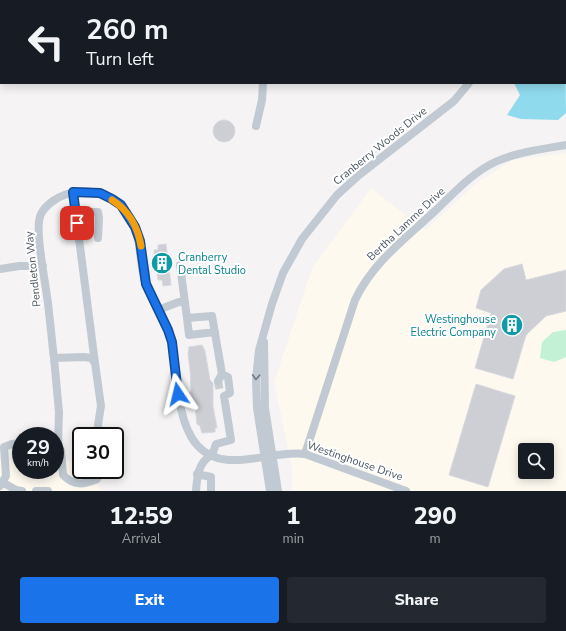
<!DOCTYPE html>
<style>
:root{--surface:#171b24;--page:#242831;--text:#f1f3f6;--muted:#9ea1a6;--accent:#1a73e8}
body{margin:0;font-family:"Nunito Sans",sans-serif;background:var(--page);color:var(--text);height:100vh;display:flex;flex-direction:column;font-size:15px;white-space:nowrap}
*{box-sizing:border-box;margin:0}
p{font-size:13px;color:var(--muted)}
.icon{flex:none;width:22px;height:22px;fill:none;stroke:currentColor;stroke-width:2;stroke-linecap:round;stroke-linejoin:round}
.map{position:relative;height:491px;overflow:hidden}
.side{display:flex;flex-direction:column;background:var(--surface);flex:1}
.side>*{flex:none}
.guide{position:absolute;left:0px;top:0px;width:566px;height:84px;box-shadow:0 2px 10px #0003;background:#171b24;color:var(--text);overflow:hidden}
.fabs{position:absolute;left:518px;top:443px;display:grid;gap:8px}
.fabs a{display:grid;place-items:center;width:36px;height:36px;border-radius:4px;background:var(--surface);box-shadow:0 2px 10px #0003;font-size:20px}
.speed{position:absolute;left:12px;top:427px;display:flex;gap:8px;font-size:20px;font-weight:700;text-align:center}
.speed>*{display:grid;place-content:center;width:52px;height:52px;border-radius:50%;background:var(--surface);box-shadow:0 2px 10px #0003;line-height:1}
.speed small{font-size:10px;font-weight:400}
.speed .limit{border:2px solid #111;border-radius:6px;background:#fff;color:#111}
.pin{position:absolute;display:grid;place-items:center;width:34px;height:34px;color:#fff;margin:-17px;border-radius:8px;box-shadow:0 2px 6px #0006}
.me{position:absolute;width:44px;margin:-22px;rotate:350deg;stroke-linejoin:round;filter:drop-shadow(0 0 3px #0008)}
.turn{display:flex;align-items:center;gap:14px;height:84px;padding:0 20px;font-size:18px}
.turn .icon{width:52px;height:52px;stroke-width:2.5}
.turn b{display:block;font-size:28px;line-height:34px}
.eta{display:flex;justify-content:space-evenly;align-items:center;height:68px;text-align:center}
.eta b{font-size:24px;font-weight:800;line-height:28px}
.action{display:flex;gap:8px;margin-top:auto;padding:8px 20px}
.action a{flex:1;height:46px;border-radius:4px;background:var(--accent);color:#fff;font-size:16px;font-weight:800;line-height:46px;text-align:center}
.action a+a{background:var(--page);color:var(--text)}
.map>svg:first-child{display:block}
.commercial{fill:#fdf9ef;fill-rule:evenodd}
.green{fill:#c3f1d5}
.water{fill:#90daee}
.building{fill:#cdcfd5;stroke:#d7d9de}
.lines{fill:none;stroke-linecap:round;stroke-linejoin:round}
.minor-tunnel{stroke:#caccce;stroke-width:8;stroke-dasharray:8 4;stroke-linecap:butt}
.minor{stroke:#c1cad2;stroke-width:8}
.oneway{stroke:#6e7983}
.route-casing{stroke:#114b97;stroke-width:10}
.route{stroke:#1a73e8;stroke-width:7}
.slow{stroke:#f59e0b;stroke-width:7}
.labels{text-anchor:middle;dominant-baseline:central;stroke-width:4;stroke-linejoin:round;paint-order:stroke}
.street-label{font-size:11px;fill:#4a5661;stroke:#fff}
.culture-label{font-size:11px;fill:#0d838f;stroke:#fff;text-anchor:start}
</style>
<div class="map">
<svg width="566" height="491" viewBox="0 0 566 491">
<rect width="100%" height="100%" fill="#f5f3f3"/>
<path class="commercial" d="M410,0h109l-110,1z
M566,153v338h-274v-23l-18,-86 38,-114 59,-80 54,42 53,-48 35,-22zM525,450h22v22h-22z
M55,459h10l25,17 12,15h-102v-30l21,-1v10h34z"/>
<path class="green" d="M566,330v27l-12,5 -14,-4 2,-16 11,-10z"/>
<path class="water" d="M565,43l1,70 -8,7 -37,-1 -14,-4 13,-20 -6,-12h51z"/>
<path class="building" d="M213 131a11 11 0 1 1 22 0a11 11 0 1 1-22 0Z
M166,244l5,41 -8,1 -1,-6h-4l-4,-30h4v-5z
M522,264l4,16 40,-10v41l-20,5 -20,19 -13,44 -38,-11 16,-55 -15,-5 5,-18 23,-21z
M202,345l3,6 5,29 3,3v23l4,22h-2v4l-13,1 -2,-7 -3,-2 -2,-18 -3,1 -1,-3 -1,-11 1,-3 -1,-21 -2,-15 1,-7z
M476,384l39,12 -27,91 -39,-12z"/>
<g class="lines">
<path class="minor-tunnel" d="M218,381l2,11"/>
<path class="minor" d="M558,0l1,1
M312,1l1,-1
M524,1l1,-1
M565,8l1,2
M0,44l1,-1
M256,126l6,-26 1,-17
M73,192l22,171
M76,212h22l1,6 -1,20
M180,265l7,53 25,-2 10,58 6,3 2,16 -6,3 7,44 -15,4 -4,11c-14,7 -15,22 -16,36
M0,269l19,-3h24
M158,310l26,-10
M187,318l2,17 26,-3
M264,342l1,66 13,83
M54,358l5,54 -1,34
M218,381l4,-7
M99,436l-1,-11 3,-19 -6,-43 -4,-5 -7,-1 -30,1c-2,-15 -3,-30 -5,-45 -1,-21 -16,-84 -8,-99 5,-10 17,-17 26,-20 17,-6 35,-1 49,8 30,21 20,55 30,83 7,20 22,37 26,58 4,30 5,79 25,102 27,31 75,4 108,9l101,37
M55,443l6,8 2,24c11,11 20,10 34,4l4,-9
M305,454l50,-154c18,-38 51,-62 81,-90 18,-17 36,-37 59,-48 22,-10 47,-13 71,-17
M197,474l14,3v14
M2,482l14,8 6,1
M0,486l6,-10 -2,-29 8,-3 9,-1
M36,491h12
M270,491l-13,-83 -1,-28 3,-30 13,-46 11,-31 19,-34 35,-44 22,-20 95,-74 15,-18"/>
</g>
<defs><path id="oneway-chevron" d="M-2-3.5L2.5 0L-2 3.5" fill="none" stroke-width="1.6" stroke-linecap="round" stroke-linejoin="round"/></defs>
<use class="oneway" href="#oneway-chevron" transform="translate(256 377) rotate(93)"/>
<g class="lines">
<g class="route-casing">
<path id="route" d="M77,223l-4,-31 27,1 12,6 9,6 14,22 5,14 6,43 22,46 4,12 6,52"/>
</g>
<use href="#route" class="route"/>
<path class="slow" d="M112,200c16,10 26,27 29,46"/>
</g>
<defs>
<g id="building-disc" transform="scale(1.15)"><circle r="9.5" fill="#0f9aa8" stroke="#fff"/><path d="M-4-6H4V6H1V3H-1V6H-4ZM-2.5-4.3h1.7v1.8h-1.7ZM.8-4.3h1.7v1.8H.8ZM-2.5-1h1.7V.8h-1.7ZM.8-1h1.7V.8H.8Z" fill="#fff"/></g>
</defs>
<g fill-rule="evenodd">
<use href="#building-disc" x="162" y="263"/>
<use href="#building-disc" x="512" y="325"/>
</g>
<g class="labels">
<g class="street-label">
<text transform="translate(380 146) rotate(-39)">Cranberry Woods Drive</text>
<text transform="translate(406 224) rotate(-43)">Bertha Lamme Drive</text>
<text transform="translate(33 269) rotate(-96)">Pendleton Way</text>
<text transform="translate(355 461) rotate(19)">Westinghouse Drive</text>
</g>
<g class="culture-label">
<text x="178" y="257">Cranberry<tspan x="178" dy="13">Dental Studio</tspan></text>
<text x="496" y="319" text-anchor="end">Westinghouse<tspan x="496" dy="13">Electric Company</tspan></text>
</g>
</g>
</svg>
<div class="fabs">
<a><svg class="icon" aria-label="search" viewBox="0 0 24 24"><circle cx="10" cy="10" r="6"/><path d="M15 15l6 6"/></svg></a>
</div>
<div class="speed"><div>29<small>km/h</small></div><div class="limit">30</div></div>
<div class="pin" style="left:77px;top:223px;background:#d93025"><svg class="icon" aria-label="arrive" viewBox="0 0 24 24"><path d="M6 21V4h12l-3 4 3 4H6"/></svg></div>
<svg class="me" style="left:178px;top:394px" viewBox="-20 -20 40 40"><path d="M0-17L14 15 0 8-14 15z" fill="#1a73e8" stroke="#fff" stroke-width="4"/></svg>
<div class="guide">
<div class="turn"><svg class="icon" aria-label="left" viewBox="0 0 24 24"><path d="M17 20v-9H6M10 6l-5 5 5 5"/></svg><div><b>260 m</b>Turn left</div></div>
</div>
</div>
<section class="side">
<div class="eta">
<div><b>12:59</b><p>Arrival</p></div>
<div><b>1</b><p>min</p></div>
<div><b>290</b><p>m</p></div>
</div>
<div class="action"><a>Exit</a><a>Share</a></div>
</section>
